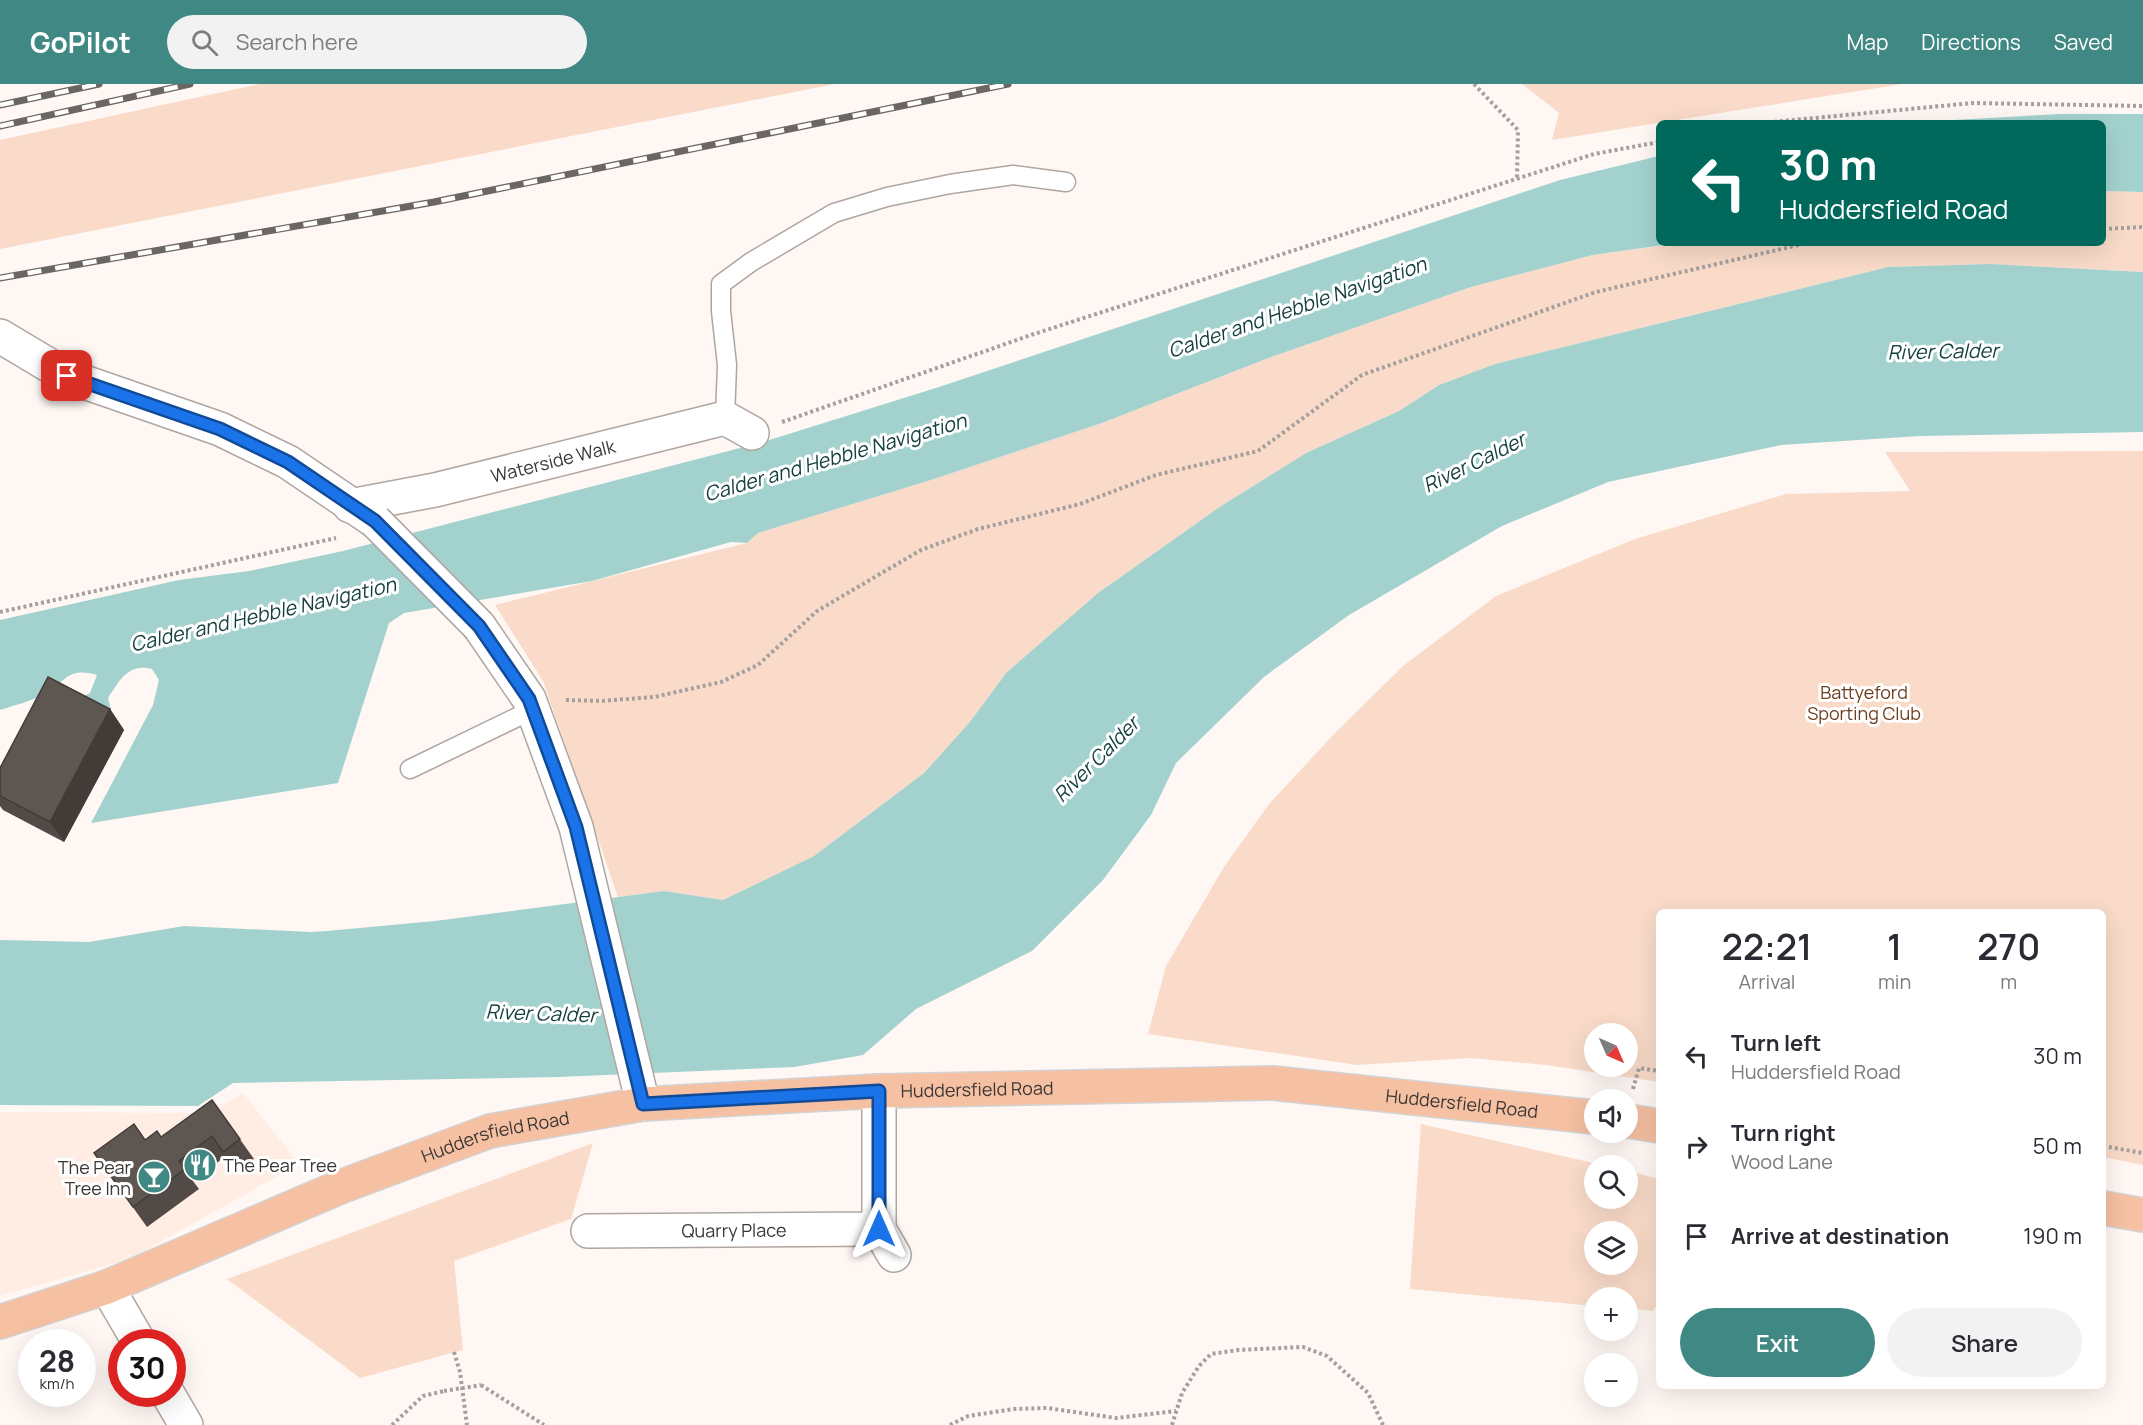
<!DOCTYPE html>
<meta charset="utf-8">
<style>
:root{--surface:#fff;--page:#f2f2f3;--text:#2b2b33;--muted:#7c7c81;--accent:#408883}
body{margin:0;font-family:Manrope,sans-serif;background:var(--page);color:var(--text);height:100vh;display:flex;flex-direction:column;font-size:22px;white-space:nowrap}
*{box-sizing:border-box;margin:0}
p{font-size:20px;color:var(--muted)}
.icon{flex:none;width:33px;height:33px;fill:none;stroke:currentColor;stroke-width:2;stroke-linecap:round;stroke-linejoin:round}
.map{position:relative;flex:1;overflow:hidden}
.sheet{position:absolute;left:1656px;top:825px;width:450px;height:480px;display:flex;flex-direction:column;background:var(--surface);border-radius:9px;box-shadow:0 6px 24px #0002}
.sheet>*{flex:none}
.guide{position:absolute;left:1656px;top:36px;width:450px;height:126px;border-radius:9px;box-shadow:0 6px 24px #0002;background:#00695c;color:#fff;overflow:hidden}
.needle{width:39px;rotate:135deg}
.tools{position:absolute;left:1584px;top:939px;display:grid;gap:12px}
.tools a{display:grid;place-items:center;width:54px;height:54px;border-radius:50%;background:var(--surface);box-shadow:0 6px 24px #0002;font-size:30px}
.speed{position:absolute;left:18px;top:1245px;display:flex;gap:12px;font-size:30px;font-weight:700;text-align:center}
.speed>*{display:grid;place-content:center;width:78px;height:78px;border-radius:50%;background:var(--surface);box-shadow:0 6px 24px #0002;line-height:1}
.speed small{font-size:15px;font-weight:400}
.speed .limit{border:9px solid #d22;background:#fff;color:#111}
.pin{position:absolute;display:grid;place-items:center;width:51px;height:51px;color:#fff;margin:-26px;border-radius:12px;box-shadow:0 3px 9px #0006}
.me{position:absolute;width:66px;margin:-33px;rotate:0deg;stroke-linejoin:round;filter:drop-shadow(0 0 4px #0008)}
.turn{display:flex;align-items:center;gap:21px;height:126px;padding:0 24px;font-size:27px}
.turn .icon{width:78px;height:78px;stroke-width:2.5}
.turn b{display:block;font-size:42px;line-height:51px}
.eta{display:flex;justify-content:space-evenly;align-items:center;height:102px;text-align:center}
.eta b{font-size:36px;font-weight:600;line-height:42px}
.action{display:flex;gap:12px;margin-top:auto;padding:12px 24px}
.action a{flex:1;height:69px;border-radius:36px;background:var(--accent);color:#fff;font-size:24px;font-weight:600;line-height:69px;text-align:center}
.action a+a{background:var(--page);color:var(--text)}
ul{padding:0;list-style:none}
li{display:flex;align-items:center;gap:18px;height:90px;padding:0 24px}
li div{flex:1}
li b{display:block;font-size:22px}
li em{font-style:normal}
header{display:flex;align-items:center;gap:36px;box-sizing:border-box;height:84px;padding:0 30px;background:var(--accent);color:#fff}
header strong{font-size:28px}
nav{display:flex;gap:33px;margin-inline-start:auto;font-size:21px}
.search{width:420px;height:54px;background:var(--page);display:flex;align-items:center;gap:15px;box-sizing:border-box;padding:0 21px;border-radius:33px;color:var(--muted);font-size:22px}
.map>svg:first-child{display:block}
.built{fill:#ffede3}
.green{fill:#fadbc9;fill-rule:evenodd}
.water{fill:#a3d2ce}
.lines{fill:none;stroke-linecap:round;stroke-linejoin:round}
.service-casing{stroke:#afa6a0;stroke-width:21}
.minor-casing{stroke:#afa6a0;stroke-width:36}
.trunk-casing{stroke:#d4d3d3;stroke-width:36}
.path{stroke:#a5a09d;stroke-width:4;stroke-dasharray:3 3;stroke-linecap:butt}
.service{stroke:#fff;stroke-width:18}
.minor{stroke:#fff;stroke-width:33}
.trunk{stroke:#f6c0a2;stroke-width:33}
.rail-casing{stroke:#6b6664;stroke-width:7}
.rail{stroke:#fff;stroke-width:4.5;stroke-dasharray:14;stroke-linecap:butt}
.minor-bridge-casing{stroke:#afa6a0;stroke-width:36;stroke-linecap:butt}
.path-bridge{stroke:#a5a09d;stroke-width:4;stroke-dasharray:3 3;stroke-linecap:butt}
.minor-bridge{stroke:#fff;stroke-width:33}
.wall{fill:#514a46}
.shaded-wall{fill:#423c39}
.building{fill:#5e5651;stroke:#423c39;stroke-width:1.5}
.route-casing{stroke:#114b97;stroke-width:15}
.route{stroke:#1a73e8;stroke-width:10}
.labels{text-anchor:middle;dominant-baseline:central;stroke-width:6;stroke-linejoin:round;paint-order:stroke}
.street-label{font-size:18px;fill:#3b3735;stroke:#fff}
.park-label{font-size:18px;fill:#6d3d1f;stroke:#fff}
.poi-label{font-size:18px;fill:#3b3735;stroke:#fff;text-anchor:start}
.water-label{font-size:20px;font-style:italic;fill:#14403e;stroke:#fff}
</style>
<header>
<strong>GoPilot</strong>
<div class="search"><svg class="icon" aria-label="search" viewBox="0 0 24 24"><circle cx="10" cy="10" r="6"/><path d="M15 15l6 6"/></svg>Search here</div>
<nav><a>Map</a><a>Directions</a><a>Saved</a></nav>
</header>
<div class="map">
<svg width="2143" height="1341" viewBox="0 0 2143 1341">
<rect width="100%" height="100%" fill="#fef7f4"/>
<path class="built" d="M243,1009l56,71 -169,95 -130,37v-184l210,1z"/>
<path class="green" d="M260,0h575l-835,165v-109z
M1522,0h380l-350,56 7,-27z
M2103,107l40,1v80l-153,-8 -102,3 -393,97 -56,21 -40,26 -93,42 -85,53 -123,87 -91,79 -38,51 -45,50 -110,83 -91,44 -59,-9 -46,6 -75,-216 -48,-76 252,-62 11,-10 173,-53 171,-57 164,-64 205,-72 122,-32 88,-12h422z
M2143,367v714l-40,-8v-245h-444v170l-113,-17 -75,-7 -114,7 -209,-31 18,-68 58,-99 45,-63 66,-71 68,-67 93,-70 139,-57 151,-45 124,-3 -25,-39zM1594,950h34v32h-34z
M1421,1040l181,41 -8,1v32h34v-27l31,8v122l-6,10 -25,-3v-10h-34v8l-184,-17zM1594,1148h34v32h-34z
M593,1059l-22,76 -117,42 9,89 -103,28 -133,-99z"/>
<path class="water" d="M2060,30h83v78l-40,-1v-68h-203z
M1659,72v87h19l-85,12 -122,32 -205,72 -164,64 -171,57 -173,53 -11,10 -16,-1 -139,39 -188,32 -15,10 -51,160 -247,40 62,-118 6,-25 -7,-11c-24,-6 -32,11 -44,29l3,12 -47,91 19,-104 7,-4 7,-18c-29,-8 -30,5 -51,18 -13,8 -31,12 -46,17v-90l179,-40 70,-9 94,-20 420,-109 176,-55 621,-207z
M1990,180l153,8v160l-223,4 -139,9 -173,37 -106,44 -153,89 -85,62 -88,86 -25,52 -48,65 -71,71 -116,58 -53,46 -69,12 -235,10 -326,6 -35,23 -198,-1v-165l89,2 95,-16 127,6 16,-1 108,-10 229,-30 59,9 91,-44 110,-83 45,-50 38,-51 91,-79 123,-87 85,-53 93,-42 40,-26 56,-21 393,-97z"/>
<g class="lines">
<g class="service-casing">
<path id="service" d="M725,334l2,-53 -6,-54v-27l30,-22 83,-49 53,-16 63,-13 63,-9 53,7
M410,685l124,-60"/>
</g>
<g class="minor-casing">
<g id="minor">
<path d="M0,252l67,40 153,53 68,33 87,59"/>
<path id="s1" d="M350,422l85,-16 290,-72 27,15"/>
<path d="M479,542l50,73 47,128 67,277"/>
<path d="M879,1145l15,26"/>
<path id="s2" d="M588,1147l291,-2v-138"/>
<path d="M107,1203l32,55"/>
<path d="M168,1310l18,31"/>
</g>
</g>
<g class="trunk-casing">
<g id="trunk">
<path d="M1628,1037l31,5"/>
<path d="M2103,1124l40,7"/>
<path id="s3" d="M0,1238l107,-35 233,-100 150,-56 153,-27 236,-13 394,-8 321,34"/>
</g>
</g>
<path class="path" d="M1474,0l44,46 -1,49
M1762,39l211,-20 170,3
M2103,145l40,-2
M782,338l252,-88 317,-102 243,-78 65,-12
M0,528l336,-74
M566,616l35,1 53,-4 67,-15 37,-17 59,-54 104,-61 57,-21 102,-25 76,-29 102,-24 104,-76 234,-83 207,-48 24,-1
M1633,1005l6,-21 20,3
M2103,1062l40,7
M454,1268l6,20 7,53
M481,1301l63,40
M392,1341l31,-29 21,-5
M950,1341l18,-9 46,-7 33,-1 69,10 60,-7
M1172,1341l10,-32 17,-27 12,-12 27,-4 65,-3 24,9 41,37 15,32"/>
<use href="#service" class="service"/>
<use href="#minor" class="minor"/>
<use href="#trunk" class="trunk"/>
<g class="rail-casing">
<path id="rail" d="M0,21l99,-21
M0,42l190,-42
M0,194l434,-76 574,-118"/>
</g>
<use href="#rail" class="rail"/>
<g class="minor-bridge-casing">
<path id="minor-bridge" d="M375,437l104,105"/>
</g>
<path class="path-bridge" d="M444,1307l37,-6"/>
<use href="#minor-bridge" class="minor-bridge"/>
</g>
<path class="wall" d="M110,625l14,21 -60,112 -61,-32 -3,-4v-10z
M212,1016l42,59 -17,13 -11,-16 -33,25 6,8 -52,38 -53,-74 51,-13 16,-3z"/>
<path class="shaded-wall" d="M110,625l14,21 -60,112 -14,-20z"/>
<path class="building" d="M48,593l62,32 -60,113 -50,-26v-28z
M212,1016l28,39 -17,13 -11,-16 -33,25 6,8 -52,38 -39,-54 40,-29 11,16 12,-9 4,6z"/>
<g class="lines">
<g class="route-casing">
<path id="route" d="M67,292l153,53 68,33 87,59 104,105 50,73 47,128 67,277 236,-13v138"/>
</g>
<use href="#route" class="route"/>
</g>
<defs>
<g id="restaurant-disc" transform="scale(1.725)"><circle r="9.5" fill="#408883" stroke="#fff"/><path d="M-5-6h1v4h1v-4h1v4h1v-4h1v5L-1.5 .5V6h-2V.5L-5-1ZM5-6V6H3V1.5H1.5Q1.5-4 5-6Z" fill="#fff"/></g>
<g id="bar-disc" transform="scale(1.725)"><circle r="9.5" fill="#408883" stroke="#fff"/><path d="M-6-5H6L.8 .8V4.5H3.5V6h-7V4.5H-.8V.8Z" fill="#fff"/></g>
</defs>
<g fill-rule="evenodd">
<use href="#restaurant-disc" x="200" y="1081"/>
<use href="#bar-disc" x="154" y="1093"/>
</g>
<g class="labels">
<g class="street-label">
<text stroke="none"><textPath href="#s1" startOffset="208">Waterside Walk</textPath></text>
<text stroke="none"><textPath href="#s3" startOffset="1016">Huddersfield Road</textPath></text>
<text stroke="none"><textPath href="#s3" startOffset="1502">Huddersfield Road</textPath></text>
<text stroke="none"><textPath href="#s3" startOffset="530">Huddersfield Road</textPath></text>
<text stroke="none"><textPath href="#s2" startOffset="146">Quarry Place</textPath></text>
</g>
<g class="park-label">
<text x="1864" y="608">Battyeford<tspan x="1864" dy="21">Sporting Club</tspan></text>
</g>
<g class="poi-label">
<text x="223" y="1081">The Pear Tree</text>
<text x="131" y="1083" text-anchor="end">The Pear<tspan x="131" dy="21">Tree Inn</tspan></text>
</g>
<g class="water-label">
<text transform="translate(1297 223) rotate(-19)">Calder and Hebble Navigation</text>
<text transform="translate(1943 267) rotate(-1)">River Calder</text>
<text transform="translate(835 373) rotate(-16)">Calder and Hebble Navigation</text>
<text transform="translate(1474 378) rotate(-26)">River Calder</text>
<text transform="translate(263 530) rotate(-13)">Calder and Hebble Navigation</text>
<text transform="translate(1096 675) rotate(-45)">River Calder</text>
<text transform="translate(541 929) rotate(2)">River Calder</text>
</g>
</g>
</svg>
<div class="tools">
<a><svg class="needle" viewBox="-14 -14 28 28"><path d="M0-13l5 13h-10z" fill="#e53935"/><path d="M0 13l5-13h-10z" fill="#7c7c81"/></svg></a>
<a><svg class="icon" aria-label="sound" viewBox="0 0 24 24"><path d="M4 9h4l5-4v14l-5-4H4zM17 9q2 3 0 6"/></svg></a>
<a><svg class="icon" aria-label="search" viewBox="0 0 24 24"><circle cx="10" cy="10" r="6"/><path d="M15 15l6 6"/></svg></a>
<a><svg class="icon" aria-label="layers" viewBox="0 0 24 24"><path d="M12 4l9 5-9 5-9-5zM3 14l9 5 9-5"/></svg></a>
<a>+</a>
<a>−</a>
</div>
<div class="speed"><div>28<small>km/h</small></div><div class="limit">30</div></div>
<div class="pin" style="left:67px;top:292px;background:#d93025"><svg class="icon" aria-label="arrive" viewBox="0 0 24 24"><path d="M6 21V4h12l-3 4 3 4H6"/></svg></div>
<svg class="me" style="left:879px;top:1145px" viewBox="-20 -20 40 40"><path d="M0-17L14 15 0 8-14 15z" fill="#1a73e8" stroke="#fff" stroke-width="4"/></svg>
<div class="guide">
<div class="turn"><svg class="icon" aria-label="left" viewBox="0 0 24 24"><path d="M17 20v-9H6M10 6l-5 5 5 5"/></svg><div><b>30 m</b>Huddersfield Road</div></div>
</div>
<section class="sheet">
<div class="eta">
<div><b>22:21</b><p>Arrival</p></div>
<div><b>1</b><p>min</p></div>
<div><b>270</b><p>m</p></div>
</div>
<ul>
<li><svg class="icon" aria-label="left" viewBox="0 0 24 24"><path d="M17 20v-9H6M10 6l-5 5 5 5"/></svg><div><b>Turn left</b><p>Huddersfield Road</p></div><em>30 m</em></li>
<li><svg class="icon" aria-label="right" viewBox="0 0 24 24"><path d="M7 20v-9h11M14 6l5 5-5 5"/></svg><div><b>Turn right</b><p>Wood Lane</p></div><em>50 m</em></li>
<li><svg class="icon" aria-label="arrive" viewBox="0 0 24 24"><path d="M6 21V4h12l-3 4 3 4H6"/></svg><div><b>Arrive at destination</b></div><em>190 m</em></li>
</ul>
<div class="action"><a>Exit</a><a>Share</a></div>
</section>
</div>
